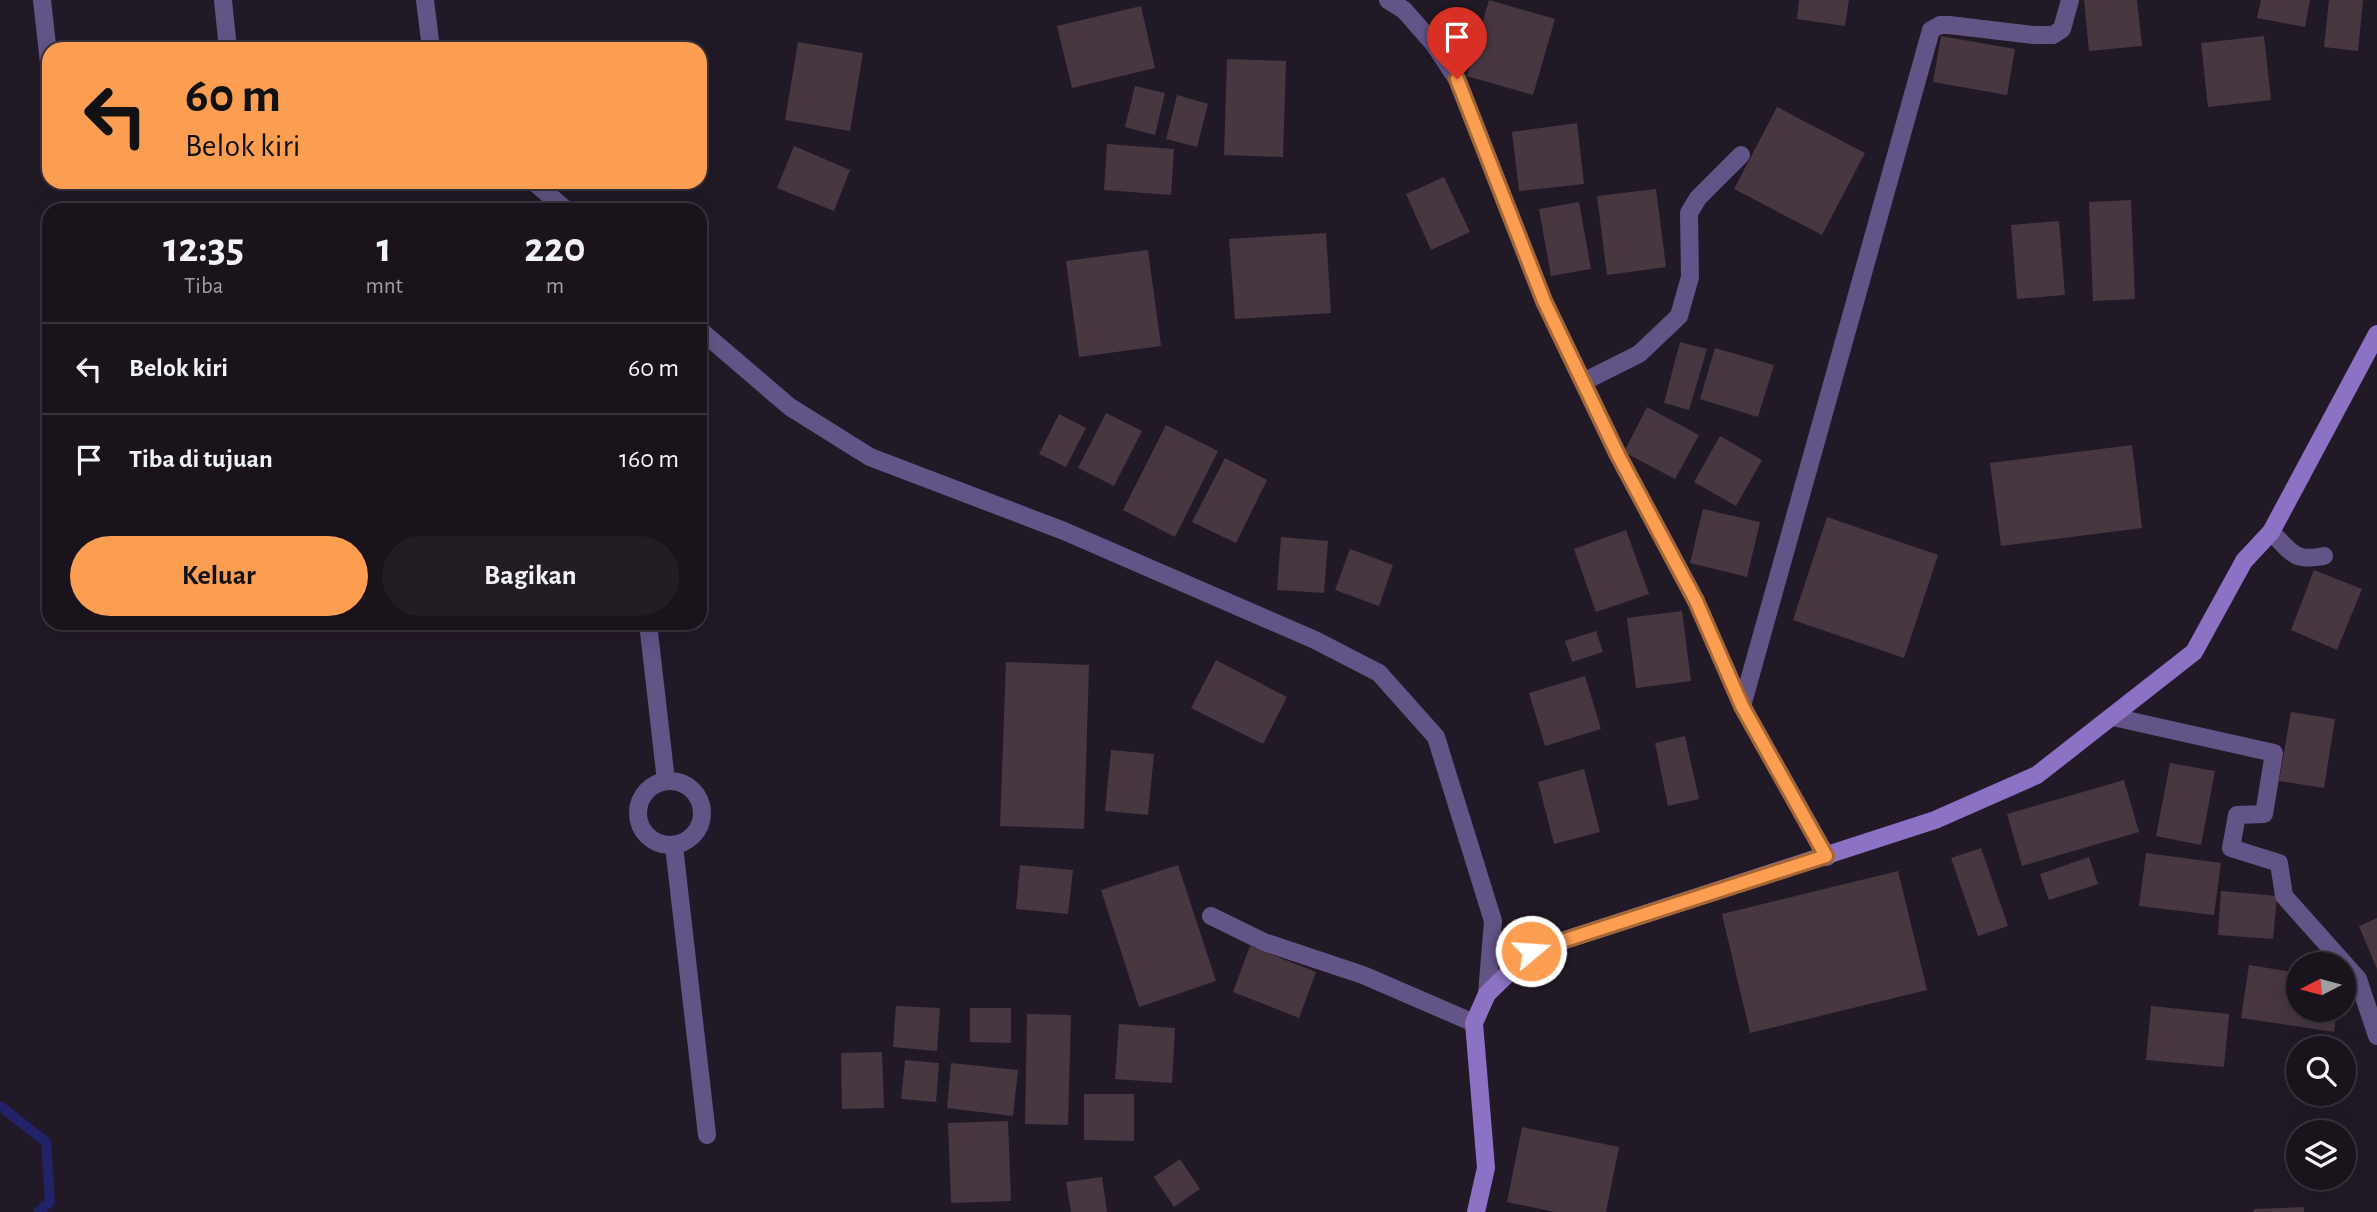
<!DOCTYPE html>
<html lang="id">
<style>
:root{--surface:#1a131c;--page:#231c25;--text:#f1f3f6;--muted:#9f9ea3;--line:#38323b;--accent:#fb9e51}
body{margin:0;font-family:"Alegreya Sans",sans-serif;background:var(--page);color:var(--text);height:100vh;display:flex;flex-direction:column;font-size:26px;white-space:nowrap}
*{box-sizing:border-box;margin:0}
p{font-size:23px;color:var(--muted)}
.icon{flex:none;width:38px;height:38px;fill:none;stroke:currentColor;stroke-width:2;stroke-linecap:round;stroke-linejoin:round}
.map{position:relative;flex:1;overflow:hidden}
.side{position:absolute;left:42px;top:203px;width:665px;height:427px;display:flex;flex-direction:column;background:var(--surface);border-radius:21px;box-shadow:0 7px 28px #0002,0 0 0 2px var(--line)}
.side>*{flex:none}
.hud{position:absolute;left:42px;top:42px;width:665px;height:147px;border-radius:21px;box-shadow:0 7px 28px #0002,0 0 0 2px var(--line);background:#fb9e51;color:#111;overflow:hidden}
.needle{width:46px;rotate:264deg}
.tools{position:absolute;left:2286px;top:952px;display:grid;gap:14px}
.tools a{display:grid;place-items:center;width:70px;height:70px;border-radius:50%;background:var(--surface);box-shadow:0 7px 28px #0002,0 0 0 2px var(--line);font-size:35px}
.pin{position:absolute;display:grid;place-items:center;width:60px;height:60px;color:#fff;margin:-72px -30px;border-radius:50% 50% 50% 0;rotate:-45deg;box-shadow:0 0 7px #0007}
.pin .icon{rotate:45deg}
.me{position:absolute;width:77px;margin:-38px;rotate:72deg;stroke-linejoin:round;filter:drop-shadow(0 0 5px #0008)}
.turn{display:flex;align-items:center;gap:24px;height:147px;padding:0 28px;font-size:32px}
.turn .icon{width:91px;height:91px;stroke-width:2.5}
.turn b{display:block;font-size:49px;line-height:60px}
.eta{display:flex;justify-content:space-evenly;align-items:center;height:119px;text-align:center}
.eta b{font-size:42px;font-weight:600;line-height:49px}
.primary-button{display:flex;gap:14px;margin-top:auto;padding:14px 28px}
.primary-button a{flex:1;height:80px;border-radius:42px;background:var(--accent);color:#111;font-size:28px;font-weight:600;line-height:80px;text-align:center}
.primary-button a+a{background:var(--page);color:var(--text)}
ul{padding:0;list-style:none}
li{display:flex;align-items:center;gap:21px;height:91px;padding:0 28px;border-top:2px solid var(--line)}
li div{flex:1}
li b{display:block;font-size:26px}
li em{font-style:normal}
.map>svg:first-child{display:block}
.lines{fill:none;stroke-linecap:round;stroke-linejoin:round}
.stream{stroke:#222269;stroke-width:10}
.building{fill:#463741}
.lane{stroke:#635487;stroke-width:18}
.street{stroke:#635487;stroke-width:18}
.secondary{stroke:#8b72c4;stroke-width:18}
.route-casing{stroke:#a36735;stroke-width:18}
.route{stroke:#fb9e51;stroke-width:12}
</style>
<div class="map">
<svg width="2377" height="1212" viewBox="0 0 2377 1212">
<rect width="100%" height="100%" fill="#221926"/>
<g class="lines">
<path class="stream" d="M0,1106l46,36 4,60 -12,10"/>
</g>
<path class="building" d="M1489,0l66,19 -22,76 -66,-19z
M1799,0h50l-4,26 -48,-7z
M2084,0h53l5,46 -53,5z
M2261,0h49l-5,27 -48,-9z
M2329,0h34l-5,51 -34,-4z
M1141,6l14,62 -83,20 -15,-62z
M1941,36l74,13 -8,46 -74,-13z
M2264,36l7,64 -63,7 -7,-64z
M798,42l65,11 -13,78 -65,-11z
M1227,59l59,2 -3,96 -59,-2z
M1135,86l30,7 -10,42 -30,-8z
M1177,95l31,9 -11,43 -31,-8z
M1777,107l88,46 -43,82 -88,-46z
M1577,123l7,61 -65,7 -7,-59z
M1107,144l67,5 -3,46 -67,-5z
M794,146l56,24 -16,41 -57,-23z
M1444,177l26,55 -39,18 -25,-56z
M1656,189l10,78 -59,8 -10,-79z
M2131,200l4,99 -42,2 -4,-99z
M1579,202l12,67 -40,7 -12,-67z
M2059,221l6,74 -48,4 -6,-74z
M1326,233l5,80 -96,6 -6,-80z
M1148,250l13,96 -82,11 -13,-96z
M1680,342l27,7 -18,61 -25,-7z
M1715,348l59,17 -16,52 -58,-18z
M1647,407l52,28 -24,44 -51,-27z
M1106,413l36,18 -28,55 -36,-18z
M1059,414l27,14 -20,39 -27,-13z
M1166,425l52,26 -43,86 -52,-27z
M1720,436l42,24 -26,46 -42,-24z
M2132,445l10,83 -141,18 -11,-83z
M1225,458l42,22 -31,63 -44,-21z
M1703,509l57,13 -13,55 -57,-14z
M1827,517l111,38 -34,103 -111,-38z
M1626,530l23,64 -53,18 -22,-63z
M1281,537l47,4 -4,52 -47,-3z
M1350,549l43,16 -14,41 -44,-16z
M2314,570l48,19 -25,61 -46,-20z
M1682,611l9,70 -55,7 -9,-70z
M1596,631l7,21 -31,10 -7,-21z
M1216,660l71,37 -24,47 -72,-36z
M1006,662l83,3 -5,164 -84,-3z
M1585,676l16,53 -56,17 -16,-53z
M2291,712l44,7 -11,69 -45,-7z
M1685,736l14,63 -31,7 -13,-63z
M1111,750l43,4 -6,61 -43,-4z
M2170,763l45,8 -14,74 -45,-9z
M1584,769l16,63 -46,12 -16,-62z
M2124,780l15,52 -117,34 -15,-52z
M1981,848l27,78 -30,10 -27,-78z
M2146,853l75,10 -7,52 -75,-9z
M2089,857l9,27 -49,16 -9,-26z
M1020,865l53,5 -5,44 -52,-5z
M1178,865l38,116 -77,26 -38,-117z
M1898,871l29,119 -177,43 -28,-119z
M2221,891l56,5 -4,43 -55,-4z
M2377,918v51l-18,-43z
M1250,946l66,26 -17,46 -66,-26z
M2249,965l49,8v37h39l-3,22 -93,-14z
M896,1006l44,2 -3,43 -44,-4z
M2151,1006l78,8 -5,53 -78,-7z
M970,1008h41v35l-41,-1z
M1027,1014l44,1 -3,110 -43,-1z
M1119,1024l56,4 -3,55 -57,-4z
M882,1052l2,56 -42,1 -1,-56z
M905,1060l34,3 -3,39 -35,-3z
M951,1063l67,7 -5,46 -66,-8z
M1084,1094h50v47l-50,-1z
M1008,1121l3,80 -60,2 -3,-80z
M1522,1127l97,20 -13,65h-51l-48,-10z
M1180,1159l20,30 -26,18 -20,-30z
M1102,1177l5,35h-36l-5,-30z
M2304,1207v5h-50v-3z"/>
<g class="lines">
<path class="lane" d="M2271,532c21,20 22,30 53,24"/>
<path class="street" d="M42,0l7,63
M223,0l5,49
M425,0l6,49
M1388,0l16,10 29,33 24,36 87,222 74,154 78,146 46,105 85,151
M534,182l32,28
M700,330l90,77 80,50 194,74 251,109 64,33 57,64 57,184 -6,73
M1583,382l56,-28 40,-38 11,-39 -1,-64 9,-15 43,-43
M648,623l18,158
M1742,706l189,-676 9,-5h9l85,10h19l9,-6 8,-29
M2113,717l161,36 -10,61 -27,1 -6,33 48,15 5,33 74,83 19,57
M638 813a32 32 0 1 1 64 0a32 32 0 1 1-64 0Z
M674,846l33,289
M1211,916l53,26 99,33 111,48"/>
<path class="secondary" d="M1476,1212l10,-44 -12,-145 13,-29 44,-43 404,-131 102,-45 157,-123 50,-91 27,-29 106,-198"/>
</g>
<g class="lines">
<g class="route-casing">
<path id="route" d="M1457,79l87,222 74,154 78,146 46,105 84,150 -295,95"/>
</g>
<use href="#route" class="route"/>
</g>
</svg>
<div class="tools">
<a><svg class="needle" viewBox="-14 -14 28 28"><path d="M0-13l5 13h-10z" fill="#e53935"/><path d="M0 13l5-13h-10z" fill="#9f9ea3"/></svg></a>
<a><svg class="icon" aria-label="search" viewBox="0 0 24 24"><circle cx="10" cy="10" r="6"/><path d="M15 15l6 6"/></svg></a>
<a><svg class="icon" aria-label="layers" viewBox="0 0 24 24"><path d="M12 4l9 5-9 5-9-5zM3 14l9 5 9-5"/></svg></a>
</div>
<div class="pin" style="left:1457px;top:79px;background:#d93025"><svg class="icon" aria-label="arrive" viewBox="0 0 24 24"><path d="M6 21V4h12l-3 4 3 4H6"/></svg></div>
<svg class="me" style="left:1531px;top:951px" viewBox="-20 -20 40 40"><circle r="17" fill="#fb9e51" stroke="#fff" stroke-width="3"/><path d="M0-11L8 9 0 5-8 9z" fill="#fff"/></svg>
<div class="hud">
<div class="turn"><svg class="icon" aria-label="left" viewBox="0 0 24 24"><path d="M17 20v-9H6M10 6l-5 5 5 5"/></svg><div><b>60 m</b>Belok kiri</div></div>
</div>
<section class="side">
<div class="eta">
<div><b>12:35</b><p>Tiba</p></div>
<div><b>1</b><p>mnt</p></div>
<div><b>220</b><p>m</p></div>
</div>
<ul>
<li><svg class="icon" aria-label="left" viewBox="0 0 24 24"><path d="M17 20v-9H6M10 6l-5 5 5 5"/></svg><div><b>Belok kiri</b></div><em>60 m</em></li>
<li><svg class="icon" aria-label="arrive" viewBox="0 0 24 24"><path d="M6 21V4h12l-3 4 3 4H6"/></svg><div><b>Tiba di tujuan</b></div><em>160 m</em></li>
</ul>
<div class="primary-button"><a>Keluar</a><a>Bagikan</a></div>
</section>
</div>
